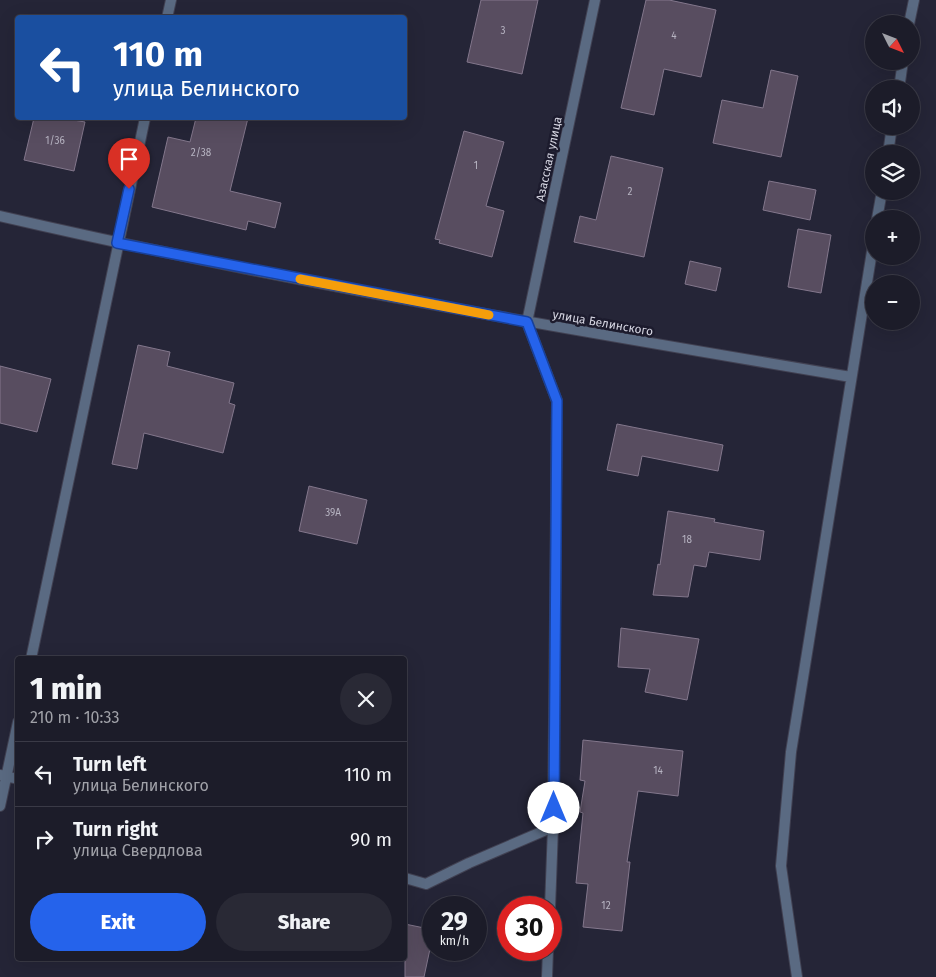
<!DOCTYPE html>
<meta charset="utf-8">
<style>
:root{--surface:#1c1c29;--page:#292935;--text:#f1f3f6;--muted:#a0a1a8;--line:#3a3a46;--accent:#2563eb}
body{margin:0;font-family:"Fira Sans",sans-serif;background:var(--page);color:var(--text);height:100vh;display:flex;flex-direction:column;font-size:19px;white-space:nowrap}
*{box-sizing:border-box;margin:0}
p{font-size:16px;color:var(--muted)}
.icon{flex:none;width:28px;height:28px;fill:none;stroke:currentColor;stroke-width:2;stroke-linecap:round;stroke-linejoin:round}
.map{position:relative;flex:1;overflow:hidden}
.sheet{position:absolute;left:15px;top:656px;width:392px;height:305px;display:flex;flex-direction:column;background:var(--surface);border-radius:5px;box-shadow:0 5px 20px #0002,0 0 0 1px var(--line)}
.sheet>*{flex:none}
.hud{position:absolute;left:15px;top:15px;width:392px;height:105px;border-radius:5px;box-shadow:0 5px 20px #0002,0 0 0 1px var(--line);background:#1a4fa0;color:#fff;overflow:hidden}
.needle{width:32px;rotate:132deg}
.buttons{position:absolute;left:865px;top:15px;display:grid;gap:10px}
.buttons a{display:grid;place-items:center;width:55px;height:55px;border-radius:50%;background:var(--surface);box-shadow:0 5px 20px #0002,0 0 0 1px var(--line);font-size:25px}
.speed{position:absolute;left:422px;top:896px;display:flex;gap:10px;font-size:25px;font-weight:700;text-align:center}
.speed>*{display:grid;place-content:center;width:65px;height:65px;border-radius:50%;background:var(--surface);box-shadow:0 5px 20px #0002,0 0 0 1px var(--line);line-height:1}
.speed small{font-size:12px;font-weight:400}
.speed .limit{border:8px solid #d22;background:#fff;color:#111}
.pin{position:absolute;display:grid;place-items:center;width:42px;height:42px;color:#fff;margin:-51px -21px;border-radius:50% 50% 50% 0;rotate:-45deg;box-shadow:0 0 5px #0007}
.pin .icon{rotate:45deg}
.me{position:absolute;width:55px;margin:-28px;rotate:0deg;stroke-linejoin:round;filter:drop-shadow(0 0 4px #0008)}
.turn{display:flex;align-items:center;gap:18px;height:105px;padding:0 15px;font-size:22px}
.turn .icon{width:65px;height:65px;stroke-width:2.5}
.turn b{display:block;font-size:35px;line-height:42px}
.round{display:grid;place-items:center;flex:none;width:52px;height:52px;border-radius:26px;background:var(--page)}
.headline{display:flex;align-items:center;justify-content:space-between;height:85px;padding:0 15px}
h1{font-size:30px;font-weight:800;line-height:38px}
.primary-button{display:flex;gap:10px;margin-top:auto;padding:10px 15px}
.primary-button a{flex:1;height:58px;border-radius:30px;background:var(--accent);color:#fff;font-size:20px;font-weight:800;line-height:58px;text-align:center}
.primary-button a+a{background:var(--page);color:var(--text)}
ul{padding:0;list-style:none}
li{display:flex;align-items:center;gap:15px;height:65px;padding:0 15px;border-top:1px solid var(--line)}
li div{flex:1}
li b{display:block;font-size:19px}
li em{font-style:normal}
.map>svg:first-child{display:block}
.building{fill:#584d60;stroke:#83778c}
.lines{fill:none;stroke-linecap:round;stroke-linejoin:round}
.minor-casing{stroke:#414152;stroke-width:12}
.minor{stroke:#5a6a82;stroke-width:10}
.route-casing{stroke:#184099;stroke-width:12}
.route{stroke:#2563eb;stroke-width:9}
.slow{stroke:#f59e0b;stroke-width:9}
.labels{text-anchor:middle;dominant-baseline:central;stroke-width:5;stroke-linejoin:round;paint-order:stroke}
.number-label{font-size:10px;fill:#b6b3c1}
.street-label{font-size:12px;fill:#d5d5e1;stroke:#1c1b2d}
</style>
<div class="map">
<svg width="936" height="977" viewBox="0 0 936 977">
<rect width="100%" height="100%" fill="#252537"/>
<path class="building" d="M481,0h57l-16,74 -55,-12z
M646,0h23l47,10 -15,67 -37,-8 -10,46 -33,-7z
M771,70l27,6 -17,81 -68,-14 9,-43 41,8z
M34,118h28l23,4 -11,49 -50,-11z
M196,118h52l-18,73 51,12 -6,25 -27,-7 -2,9 -94,-23 16,-70 22,5z
M464,131l40,11 -18,64 18,5 -12,46 -53,-14 1,-3 -5,-1z
M611,156l52,12 -19,89 -70,-15 6,-26 16,4z
M769,181l47,9 -6,30 -47,-10z
M798,229l33,6 -10,58 -33,-6z
M690,261l31,7 -5,23 -31,-7z
M138,345l32,7 -3,14 67,17 -5,20 6,2 -12,48 -79,-20 -7,36 -25,-5z
M0,366l51,13 -14,53 -37,-9z
M617,424l106,21 -5,26 -76,-15 -4,20 -31,-6z
M309,486l58,14 -10,44 -58,-13z
M668,511l47,8 -1,3 50,9 -4,29 -51,-8 -3,15 -12,-2 -6,32 -35,-2 5,-31 2,1z
M621,628l78,11 -12,61 -42,-8 5,-23 -32,-2z
M583,740l100,11 -5,45 -40,-5 -11,71h3l-8,69 -39,-4 5,-43 -12,-1 7,-70 -3,-1 5,-31 -5,-1z
M405,924l29,6 -10,47h-19z"/>
<g class="lines">
<g class="minor-casing">
<path id="minor" d="M167,18l4,-18
M909,24l5,-24
M899,89l4,-28
M888,154l4,-28
M0,216c281,65 566,113 851,161
M877,219l5,-28
M31,659l114,-541
M1,775l17,4
M0,806l18,-84
M405,878l21,6 43,-21 84,-36
M550,908l3,-81 4,-426 -30,-79 68,-322
M547,977l1,-27
M797,977l-16,-111 10,-114 83,-513"/>
</g>
<use href="#minor" class="minor"/>
</g>
<g class="lines">
<g class="route-casing">
<path id="route" d="M129,189l-12,54 410,79 30,79 -3,407"/>
</g>
<use href="#route" class="route"/>
<path class="slow" d="M300,279l189,36"/>
</g>
<g class="labels">
<g class="number-label">
<text x="503" y="31">3</text>
<text x="674" y="36">4</text>
<text x="55" y="141">1/36</text>
<text x="201" y="153">2/38</text>
<text x="476" y="166">1</text>
<text x="630" y="192">2</text>
<text x="333" y="513">39А</text>
<text x="687" y="540">18</text>
<text x="658" y="771">14</text>
<text x="606" y="906">12</text>
</g>
<g class="street-label">
<text transform="translate(549 159) rotate(-78)">Азасская улица</text>
<text transform="translate(603 323) rotate(10)">улица Белинского</text>
</g>
</g>
</svg>
<div class="buttons">
<a><svg class="needle" viewBox="-14 -14 28 28"><path d="M0-13l5 13h-10z" fill="#e53935"/><path d="M0 13l5-13h-10z" fill="#a0a1a8"/></svg></a>
<a><svg class="icon" aria-label="sound" viewBox="0 0 24 24"><path d="M4 9h4l5-4v14l-5-4H4zM17 9q2 3 0 6"/></svg></a>
<a><svg class="icon" aria-label="layers" viewBox="0 0 24 24"><path d="M12 4l9 5-9 5-9-5zM3 14l9 5 9-5"/></svg></a>
<a>+</a>
<a>−</a>
</div>
<div class="speed"><div>29<small>km/h</small></div><div class="limit">30</div></div>
<div class="pin" style="left:129px;top:189px;background:#d93025"><svg class="icon" aria-label="arrive" viewBox="0 0 24 24"><path d="M6 21V4h12l-3 4 3 4H6"/></svg></div>
<svg class="me" style="left:554px;top:808px" viewBox="-20 -20 40 40"><circle r="19" fill="#fff"/><path d="M0-13L10 11 0 6-10 11z" fill="#2563eb"/></svg>
<div class="hud">
<div class="turn"><svg class="icon" aria-label="left" viewBox="0 0 24 24"><path d="M17 20v-9H6M10 6l-5 5 5 5"/></svg><div><b>110 m</b>улица Белинского</div></div>
</div>
<section class="sheet">
<div class="headline"><div><h1>1 min</h1><p>210 m · 10:33</p></div><a class="round"><svg class="icon" aria-label="close" viewBox="0 0 24 24"><path d="M6 6l12 12M18 6L6 18"/></svg></a></div>
<ul>
<li><svg class="icon" aria-label="left" viewBox="0 0 24 24"><path d="M17 20v-9H6M10 6l-5 5 5 5"/></svg><div><b>Turn left</b><p>улица Белинского</p></div><em>110 m</em></li>
<li><svg class="icon" aria-label="right" viewBox="0 0 24 24"><path d="M7 20v-9h11M14 6l5 5-5 5"/></svg><div><b>Turn right</b><p>улица Свердлова</p></div><em>90 m</em></li>
</ul>
<div class="primary-button"><a>Exit</a><a>Share</a></div>
</section>
</div>
